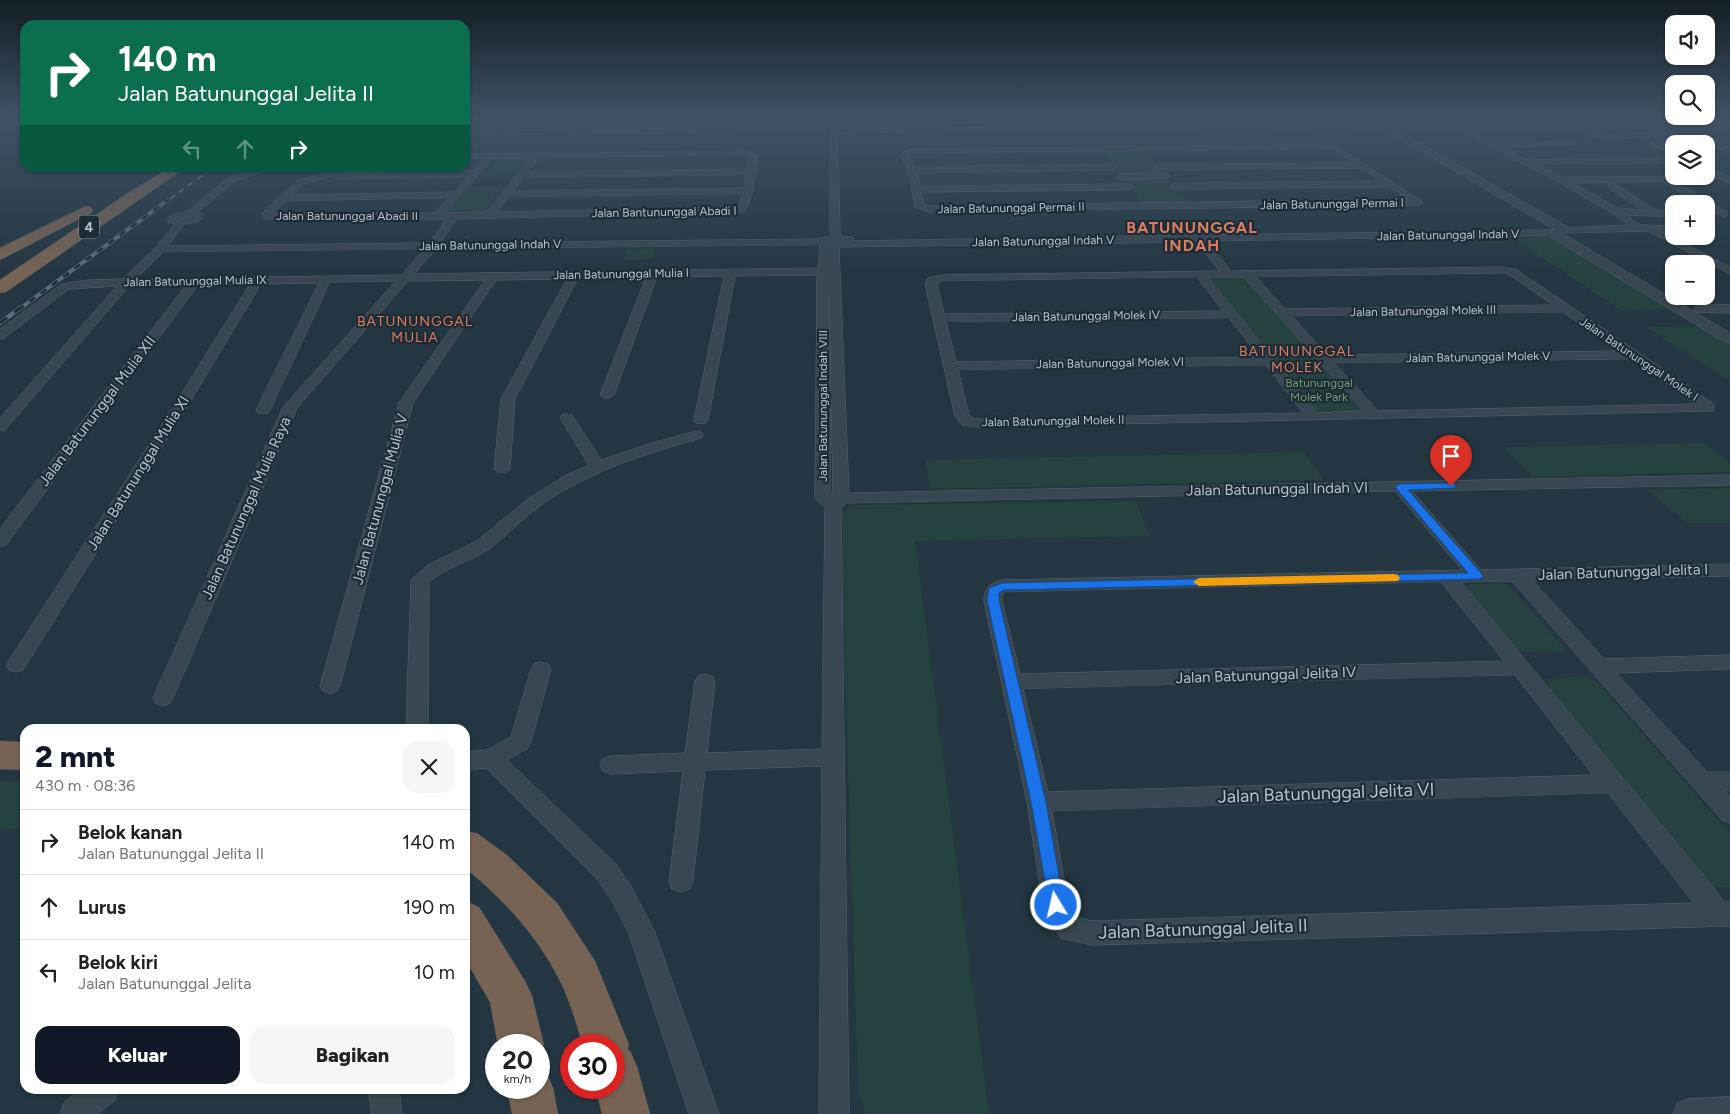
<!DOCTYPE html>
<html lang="id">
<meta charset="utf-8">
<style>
:root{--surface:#fff;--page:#f6f6f6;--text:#222;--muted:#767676;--line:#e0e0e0;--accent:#111827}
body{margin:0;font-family:Figtree,sans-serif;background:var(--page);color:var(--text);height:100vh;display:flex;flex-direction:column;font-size:19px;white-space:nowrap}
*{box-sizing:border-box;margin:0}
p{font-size:16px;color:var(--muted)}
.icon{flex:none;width:28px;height:28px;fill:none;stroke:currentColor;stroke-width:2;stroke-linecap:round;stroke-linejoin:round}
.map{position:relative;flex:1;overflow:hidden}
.panel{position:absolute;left:20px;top:724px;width:450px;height:370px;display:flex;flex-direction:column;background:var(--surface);border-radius:15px;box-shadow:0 1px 4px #0004}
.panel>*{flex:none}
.top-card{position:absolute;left:20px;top:20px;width:450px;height:152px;border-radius:15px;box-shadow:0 1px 4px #0004;background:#0b6e4f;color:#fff;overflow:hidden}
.controls{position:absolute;left:1665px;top:15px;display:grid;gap:10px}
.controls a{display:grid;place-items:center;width:50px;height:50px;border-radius:10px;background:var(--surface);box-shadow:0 1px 4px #0004;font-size:25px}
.speed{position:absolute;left:485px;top:1034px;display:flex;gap:10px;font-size:25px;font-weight:700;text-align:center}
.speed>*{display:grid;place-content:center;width:65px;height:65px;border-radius:50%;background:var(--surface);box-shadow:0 1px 4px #0004;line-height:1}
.speed small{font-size:12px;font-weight:400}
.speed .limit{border:8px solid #d22;background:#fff;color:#111}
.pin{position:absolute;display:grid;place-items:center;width:42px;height:42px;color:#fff;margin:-51px -21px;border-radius:50% 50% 50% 0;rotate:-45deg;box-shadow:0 0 5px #0007}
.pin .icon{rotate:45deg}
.me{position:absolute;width:55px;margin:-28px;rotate:351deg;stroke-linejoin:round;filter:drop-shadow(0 0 4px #0008)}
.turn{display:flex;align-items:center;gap:18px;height:105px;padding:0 15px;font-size:22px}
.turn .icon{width:65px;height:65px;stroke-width:2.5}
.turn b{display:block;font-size:35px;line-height:42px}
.lanes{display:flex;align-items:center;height:48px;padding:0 15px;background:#0003;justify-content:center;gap:25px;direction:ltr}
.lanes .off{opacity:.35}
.round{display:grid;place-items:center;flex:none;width:52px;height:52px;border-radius:15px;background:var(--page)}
.head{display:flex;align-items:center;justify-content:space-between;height:85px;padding:0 15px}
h1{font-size:30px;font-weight:800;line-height:38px;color:var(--accent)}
.action{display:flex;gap:10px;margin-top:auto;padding:10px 15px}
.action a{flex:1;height:58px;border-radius:15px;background:var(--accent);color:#fff;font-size:20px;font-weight:800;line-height:58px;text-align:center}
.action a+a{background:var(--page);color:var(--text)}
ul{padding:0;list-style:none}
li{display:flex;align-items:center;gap:15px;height:65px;padding:0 15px;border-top:1px solid var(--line)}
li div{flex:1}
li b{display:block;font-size:19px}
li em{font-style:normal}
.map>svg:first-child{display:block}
.green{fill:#264240}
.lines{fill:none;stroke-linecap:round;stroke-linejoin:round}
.minor-casing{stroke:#56656e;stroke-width:1}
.tertiary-casing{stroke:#56656e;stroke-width:1}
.motorway-casing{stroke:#43525b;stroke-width:1}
.minor{fill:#384751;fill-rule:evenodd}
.tertiary{fill:#384751;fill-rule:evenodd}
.motorway{fill:#776354;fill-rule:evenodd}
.rail-far2-casing{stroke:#5a6c78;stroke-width:2.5}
.rail-far1-casing{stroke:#5a6c78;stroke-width:4}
.rail-casing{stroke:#5a6c78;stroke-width:4.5}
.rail-far2{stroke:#1d2c36;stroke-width:2;stroke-dasharray:5.5;stroke-linecap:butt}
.rail-far1{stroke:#1d2c36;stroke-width:2.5;stroke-dasharray:7;stroke-linecap:butt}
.rail{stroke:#1d2c36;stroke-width:3;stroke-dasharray:9;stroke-linecap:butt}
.route{fill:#1a73e8;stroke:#114b97}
.slow{fill:#f59e0b}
.labels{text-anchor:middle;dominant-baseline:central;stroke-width:4.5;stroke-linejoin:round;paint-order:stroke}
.far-street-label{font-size:12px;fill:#b4c2cb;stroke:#1d2c36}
.far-park-label{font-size:12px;fill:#6a9e6c;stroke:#1d2c36}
.shield{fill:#1d2c36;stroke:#87959e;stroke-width:1}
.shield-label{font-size:14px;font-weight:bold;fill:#b4c2cb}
.far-neighbourhood-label{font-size:14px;letter-spacing:1px;fill:#dc7c5f;stroke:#1d2c36}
.street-label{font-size:15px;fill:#b4c2cb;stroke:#1d2c36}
.far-district-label{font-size:16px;font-weight:bold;letter-spacing:1px;fill:#dc7c5f;stroke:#1d2c36}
.near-street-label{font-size:18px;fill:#b4c2cb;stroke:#1d2c36}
</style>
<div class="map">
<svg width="1730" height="1114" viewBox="0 0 1730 1114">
<rect width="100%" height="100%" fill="#233641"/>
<path class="green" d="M465,116h351l-1,10 -350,4z
M840,116h242l6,7 -247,3z
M1105,116h239l8,4 -240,3z
M1141,149l50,57h-46l-45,-56z
M499,158l26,1 -16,19h-28z
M496,185l6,2 -17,22 -10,3 -27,-2 20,-22z
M1540,235l12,3 118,71 -49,1 -112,-74z
M655,248l-3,11 -29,1 4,-11z
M1245,278l118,135 -47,2 -108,-136z
M1698,326l32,20v35l-84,-54z
M1703,443l27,20v9l-197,5 -29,-30z
M1304,452l20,28 -394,9 -5,-29z
M1730,488v35h-42l-41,-33z
M1136,501l14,35 -235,5 74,573h-124l-7,-23 -18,-576 9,-8 12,-2z
M1498,583l8,1 5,4 54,61 -1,3 -47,-1 -52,-65 5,-2z
M1584,676l13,6 133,152v54l-18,-2 -164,-198 -2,-9z
M0,781l25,1v45l-25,3z"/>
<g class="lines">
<g class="minor-casing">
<path id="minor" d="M1433,116h44l-4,2 -22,2 14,7 99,-1 -24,-10h11l55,20 48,-4 -16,-4 -28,-12c13,0 22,5 34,8 28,9 58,14 86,24v5l-24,-9 -39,-9 -62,5 -38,-13v3h-3l-92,1 23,12 78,-2 4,2 -4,2 -69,2 24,13 136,-2v4l-3,1 -124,1 26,13h133v4l-21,1 52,30v4h-6l-15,-8v-4h-6l-37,-22 -91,1 46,25 24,2 -33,-22v-4h6l41,26 18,1v6l-47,-2 13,10 34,1v6h-12l68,35v7l-82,-43 -86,2 -1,-2 5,-3 62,-3 -14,-11 -54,-31z
M1650,116h11l21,7 48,-2v4l-49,2z
M1376,124v4h-3l-535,5 2,103 13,1v4l338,-6v-3l4,-1 6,4 350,-5 5,3 -1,2 -349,6 25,30 271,-4 15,3 194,132 4,6 -2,3 -740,16 -12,-3 -6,-8 -30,-132 3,-6 14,-3 278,-4 -24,-29 -357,5 10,246 881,-18v10l-318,6 69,79 249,-6v12l-198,4 72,79 126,-4v14l-114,4 91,99h23v18h-6l6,7v26l-8,-3 -210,-239 -51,1 264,320h5v24l-638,19 -31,-7 -18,-33 -16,-103 -43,-201c0,-13 5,-17 18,-21l460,-10 -67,-79 -549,12 -5,5 8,606h-30l3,-348 -117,4 -12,111 -3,8 -9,3 -9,-3 -3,-8 14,-110 -72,3 -8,-3 -3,-6 3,-6 8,-3 74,-3 10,-72 3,-5 7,-2 7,2 3,5 -8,72 115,-4 3,-241 -10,-10 2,-223 -82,1 -27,144 -2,3h-10l-2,-3 30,-144 -67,1 -43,118 -7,4 -7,-4 46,-118 -68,1 -63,121 -5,70 -3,3h-10l-3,-3 7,-70 66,-120 -71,1 -83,123 -73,283 -3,5 -7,3 -7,-3 -3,-5 79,-283 86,-123 -77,1 -111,127 -124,290 -3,5 -7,3 -7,-3 -3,-5 130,-291 113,-126 -66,1 -60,128 -2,3h-10l-2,-3 63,-127 -58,1 -82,136 -156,250 -7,2 -7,-2 -3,-5 159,-245 85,-136 -52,1 -192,260 -6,1v-17l186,-244 -57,1 -124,144 -5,1v-13l117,-132 -48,3 -65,49 -4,1v-10l62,-45 26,-4 35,-1 33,-32 19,-23 -7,-2v-4l10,-5 10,-2 41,-34 33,-9h12l-39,13 -37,31 5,2v4l-6,4 -13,2 -16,22 261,-3 18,-24h-180l-3,-1 -3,-4 36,-33 46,-13h12l-13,5 131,-2 11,-13h-19v-4l283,-3 10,5 -5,35 -8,21 -288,7 -17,24 377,-4 13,-3v-104l8,-3zM747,155l3,2 -3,12 -219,3 10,-14zM493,158h37l-43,54 -41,1zM746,175l-2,13 -231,3 11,-13zM332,176l4,3 132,-2 -14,15 -162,3 11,-10zM743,194l-5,13 -241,5 12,-15zM449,198l-14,15h-162l13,-12zM185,217h8l-13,2zM820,245l-2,23 -404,6 22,-25zM424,249l-22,26 -266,4 27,-27zM1502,273l8,2 43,30 -268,4 -29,-32zM829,274l4,219h-2zM1197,277l26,34 -279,3 -7,-30 5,-3zM1208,277h36l119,134 -45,2zM1563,312l57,39 -293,4 -35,-39zM1229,318l31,39 -304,5 -10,-40zM1631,359l64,45 -317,7 -44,-48zM1266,365l37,48 -329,6 -5,-4 -11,-45zM1441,582l63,79 -484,13 -18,-73v-7l3,-2zM1515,675l78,100 -545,17 -25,-103zM1608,793l86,110 -602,18 -14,-3 -10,-16 -16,-91z
M821,127l4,2 -1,2 -359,4v-4z
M1652,142l22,6v5l-22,-7z
M1335,145l88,57 -5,3 -490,7 -13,-5 -7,-37 -8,-16 11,-5zM1333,149l20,14 -195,1 -4,3 4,3 202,-2 21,13 -206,2 -4,3 4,3 214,-2 19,12 -480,7 -4,-1 -3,-13 207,-2 5,-3 -5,-3 -208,2 -3,-13 196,-3 4,-3 -4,-3 -198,3 -6,-12 3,-2z
M1706,165l24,12v7l-24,-12z
M1166,173l4,3 -1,2 -49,2 -4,-3 4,-3z
M1700,305h30v8l-34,-1 -2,-3 2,-3z
M567,414l5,1 29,45 48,-16 47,-13 5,1 2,3 -2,3c-56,16 -112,33 -160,67 -19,13 -34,31 -52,44 -19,13 -43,18 -60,33l-1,147h-22l5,-149 17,-15 49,-24 52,-43 38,-23 22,-10 -29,-47 2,-3z
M541,662l7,2 3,5 -20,73 -3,6 -21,12 108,103 15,22 24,45 65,184h-30l-60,-180 -17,-33 -15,-22 -111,-111 -21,2v-18l22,-2 24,-13 20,-68 3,-5z
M81,1089h38l-4,11 -17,14h-38l4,-11z
M369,1089h30l3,25h-30z
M1730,1097v17h-57l4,-11 11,-4z"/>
</g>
<g class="tertiary-casing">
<path id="tertiary" d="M1354,116h10l12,8 -5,3z
M1386,124l180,102 2,3 -2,3h-6l170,101v11l-5,-2 -176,-106 -2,-3 2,-3h6l-172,-101 -2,-2z"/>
</g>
<g class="motorway-casing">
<path id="motorway" d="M169,168h16l-179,124 -6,1v-13l125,-85z
M86,206l5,1 2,3 -2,3 -91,47v-12z
M0,741l25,1v28l-25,-1z
M465,830l13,4 30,22 49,47 38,58 34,84 -2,4 3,2 7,16 13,47h-48l-6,-26h18v-43h-31c-6,-19 -12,-40 -20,-58 -22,-47 -58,-87 -98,-119z
M465,901l14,6 46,74 7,15 12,49 -5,12v-12h-41l-8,-43 -25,-43z
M539,1068l7,4 7,16 5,26h-46l-5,-26h32z"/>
</g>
<use href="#minor" class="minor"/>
<use href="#tertiary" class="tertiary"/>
<use href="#motorway" class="motorway"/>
<g class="rail-far2-casing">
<path id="rail-far2" d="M166,202l46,-34"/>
</g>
<g class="rail-far1-casing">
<path id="rail-far1" d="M18,310l150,-110"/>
</g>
<g class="rail-casing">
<path id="rail" d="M0,323l20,-15"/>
</g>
<use href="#rail-far2" class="rail-far2"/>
<use href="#rail-far1" class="rail-far1"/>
<use href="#rail" class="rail"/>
</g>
<linearGradient id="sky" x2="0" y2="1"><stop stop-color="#131e24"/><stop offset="0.43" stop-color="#3f5265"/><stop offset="1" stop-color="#3f5265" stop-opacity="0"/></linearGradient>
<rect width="1730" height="272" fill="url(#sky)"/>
<path class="route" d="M1451,483h4l1,3 -1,2 -47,2 73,83 2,3 -2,3 -477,11 -5,3v7l47,202 18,103 -2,5 -6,3 -6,-3 -19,-108 -44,-202 2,-12 13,-5 466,-10 -73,-86 5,-3z"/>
<path class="slow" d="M1394,574l4,1 2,3 -2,3 -199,5 -6,-4 6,-4z"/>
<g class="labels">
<g class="far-street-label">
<text transform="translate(1332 204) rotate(-1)">Jalan Batununggal Permai I</text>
<text transform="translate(1011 208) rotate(-1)">Jalan Batununggal Permai II</text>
<text transform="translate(664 212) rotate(-1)">Jalan Bantununggal Abadi I</text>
<text x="347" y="216">Jalan Batununggal Abadi II</text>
<text transform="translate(1448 235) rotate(-1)">Jalan Batununggal Indah V</text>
<text transform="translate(1043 241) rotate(-1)">Jalan Batununggal Indah V</text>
<text transform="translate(490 245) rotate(-1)">Jalan Batununggal Indah V</text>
<text transform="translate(621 274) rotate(-1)">Jalan Batununggal Mulia I</text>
<text transform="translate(195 281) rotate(-1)">Jalan Batununggal Mulia IX</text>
<text transform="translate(1423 311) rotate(-1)">Jalan Batununggal Molek III</text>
<text transform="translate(1086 316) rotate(-1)">Jalan Batununggal Molek IV</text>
<text transform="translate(1478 357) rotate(-1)">Jalan Batununggal Molek V</text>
<text transform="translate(1639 359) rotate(34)">Jalan Batununggal Molek I</text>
<text transform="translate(1110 363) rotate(-1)">Jalan Batununggal Molek VI</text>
<text transform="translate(823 406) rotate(-90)">Jalan Batununggal Indah VIII</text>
<text transform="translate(1053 421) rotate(-1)">Jalan Batununggal Molek II</text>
</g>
<g class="far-park-label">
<text x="1319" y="383">Batununggal<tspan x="1319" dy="14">Molek Park</tspan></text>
</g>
<rect class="shield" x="79" y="215.5" width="20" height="23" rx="4"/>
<g class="shield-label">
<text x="89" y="227">4</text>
</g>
<g class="far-neighbourhood-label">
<text x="415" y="321">BATUNUNGGAL<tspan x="415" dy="16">MULIA</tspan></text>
<text x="1297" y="351">BATUNUNGGAL<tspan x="1297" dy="16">MOLEK</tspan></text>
</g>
<g class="street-label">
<text transform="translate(97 411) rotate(-53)">Jalan Batununggal Mulia XII</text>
<text transform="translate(138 473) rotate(-58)">Jalan Batununggal Mulia XI</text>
<text transform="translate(1277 489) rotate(-1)">Jalan Batununggal Indah VI</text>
<text transform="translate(380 499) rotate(-75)">Jalan Batununggal Mulia V</text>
<text transform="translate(246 508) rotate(-66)">Jalan Batununggal Mulia Raya</text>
<text transform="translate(1623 572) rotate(-2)">Jalan Batununggal Jelita I</text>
<text transform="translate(1266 675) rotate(-2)">Jalan Batununggal Jelita IV</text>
</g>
<g class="far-district-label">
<text x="1192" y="227">BATUNUNGGAL<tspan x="1192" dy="18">INDAH</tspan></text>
</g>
<g class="near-street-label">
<text transform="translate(1326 793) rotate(-2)">Jalan Batununggal Jelita VI</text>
<text transform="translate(1203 929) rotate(-2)">Jalan Batununggal Jelita II</text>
</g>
</g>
</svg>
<div class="controls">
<a><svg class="icon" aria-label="sound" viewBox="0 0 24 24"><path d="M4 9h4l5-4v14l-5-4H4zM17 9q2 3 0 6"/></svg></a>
<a><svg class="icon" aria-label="search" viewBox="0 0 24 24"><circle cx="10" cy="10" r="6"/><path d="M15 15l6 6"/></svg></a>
<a><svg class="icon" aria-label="layers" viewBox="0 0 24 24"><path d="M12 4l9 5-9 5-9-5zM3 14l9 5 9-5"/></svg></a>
<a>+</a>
<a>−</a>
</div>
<div class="speed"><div>20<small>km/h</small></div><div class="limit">30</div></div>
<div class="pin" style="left:1451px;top:486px;background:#d93025"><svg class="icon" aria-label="arrive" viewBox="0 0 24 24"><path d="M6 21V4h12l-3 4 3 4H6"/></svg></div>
<svg class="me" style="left:1056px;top:905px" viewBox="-20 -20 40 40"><circle r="17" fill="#1a73e8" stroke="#fff" stroke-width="3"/><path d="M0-11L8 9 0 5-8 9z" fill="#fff"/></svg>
<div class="top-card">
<div class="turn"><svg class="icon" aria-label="right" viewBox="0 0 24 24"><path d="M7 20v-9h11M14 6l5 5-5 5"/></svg><div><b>140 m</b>Jalan Batununggal Jelita II</div></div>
<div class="lanes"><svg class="icon off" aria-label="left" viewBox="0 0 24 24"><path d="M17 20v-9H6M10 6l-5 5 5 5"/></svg><svg class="icon off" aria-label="ahead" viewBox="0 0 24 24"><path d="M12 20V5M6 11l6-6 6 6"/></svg><svg class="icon" aria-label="right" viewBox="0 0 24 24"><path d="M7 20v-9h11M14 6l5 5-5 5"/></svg></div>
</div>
<section class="panel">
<div class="head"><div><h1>2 mnt</h1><p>430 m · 08:36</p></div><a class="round"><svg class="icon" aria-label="close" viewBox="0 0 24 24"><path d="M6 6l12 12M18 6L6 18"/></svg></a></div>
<ul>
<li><svg class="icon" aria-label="right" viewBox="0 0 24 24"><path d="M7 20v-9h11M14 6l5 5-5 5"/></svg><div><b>Belok kanan</b><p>Jalan Batununggal Jelita II</p></div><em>140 m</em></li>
<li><svg class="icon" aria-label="ahead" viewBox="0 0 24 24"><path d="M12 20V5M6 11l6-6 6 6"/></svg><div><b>Lurus</b></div><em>190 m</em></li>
<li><svg class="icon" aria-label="left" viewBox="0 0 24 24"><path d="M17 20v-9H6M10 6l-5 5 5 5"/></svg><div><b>Belok kiri</b><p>Jalan Batununggal Jelita</p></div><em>10 m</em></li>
</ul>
<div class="action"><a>Keluar</a><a>Bagikan</a></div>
</section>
</div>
